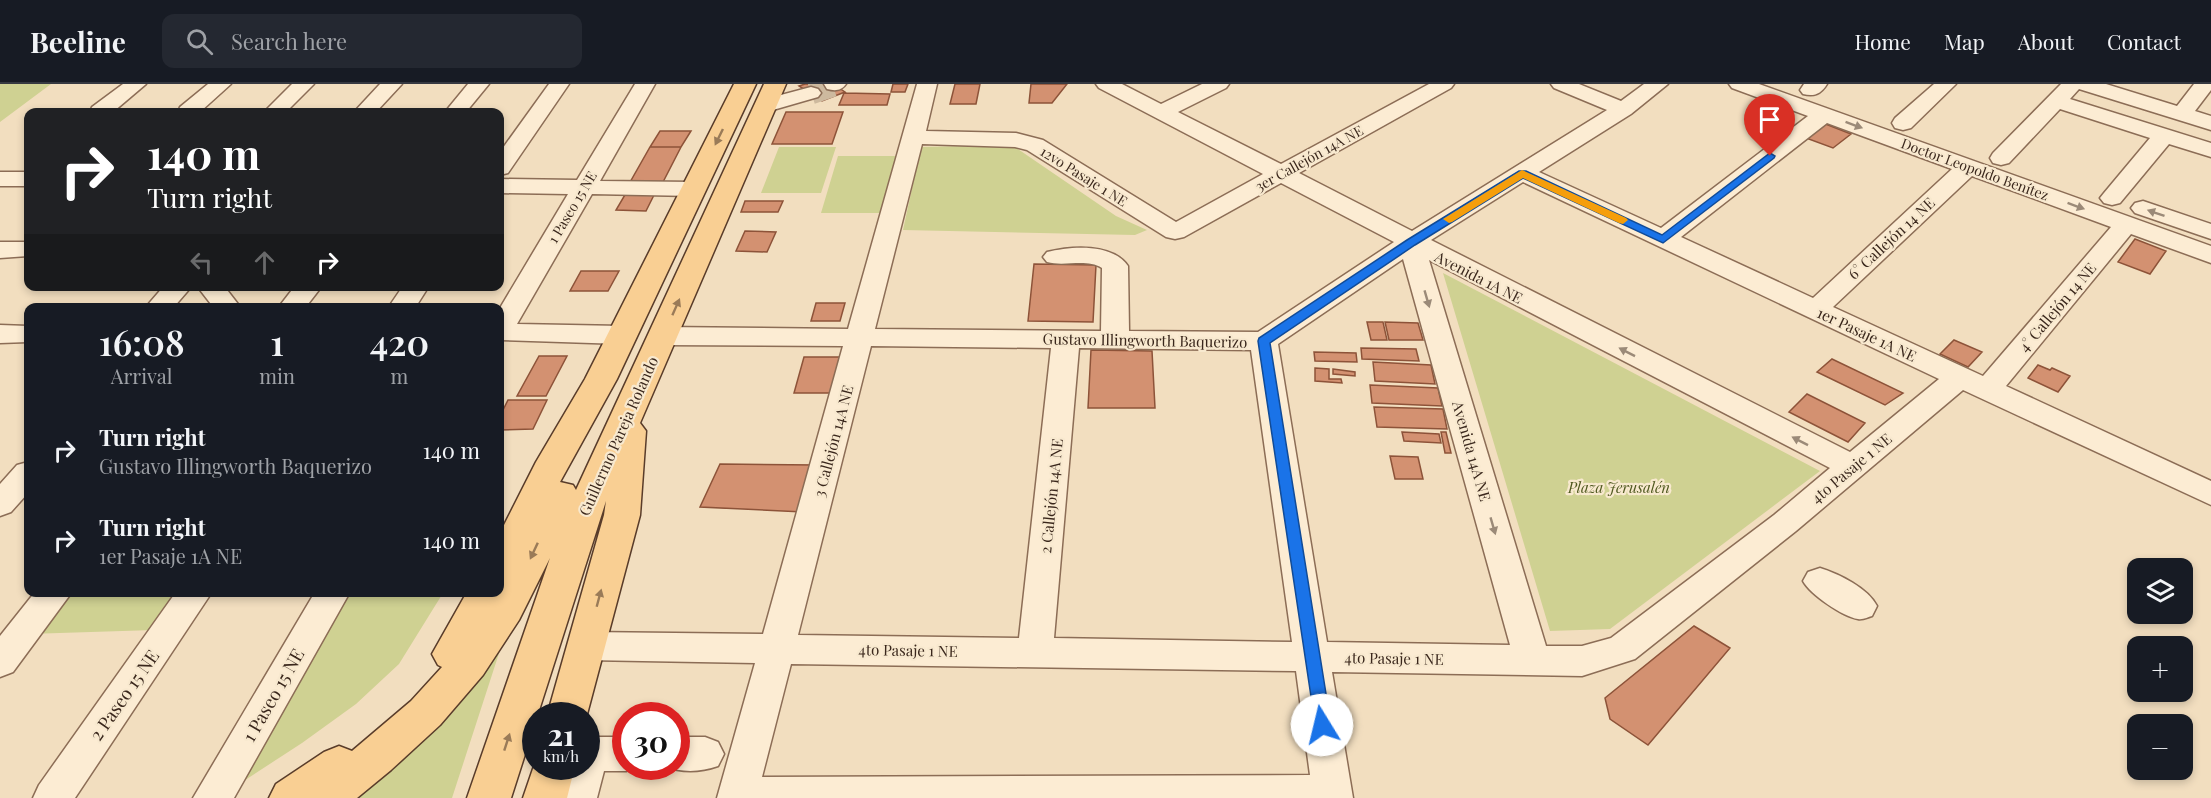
<!DOCTYPE html>
<meta charset="utf-8">
<style>
:root{--surface:#171b24;--page:#242831;--text:#f1f3f6;--muted:#9ea1a6;--line:#363941}
body{margin:0;font-family:"Playfair Display",serif;background:var(--page);color:var(--text);height:100vh;display:flex;flex-direction:column;font-size:22px;white-space:nowrap}
*{box-sizing:border-box;margin:0}
p{font-size:20px;color:var(--muted)}
.icon{flex:none;width:33px;height:33px;fill:none;stroke:currentColor;stroke-width:2;stroke-linecap:round;stroke-linejoin:round}
.map{position:relative;flex:1;overflow:hidden}
.sheet{position:absolute;left:24px;top:219px;width:480px;height:294px;display:flex;flex-direction:column;background:var(--surface);border-radius:12px;box-shadow:0 3px 9px #0003}
.sheet>*{flex:none}
.top-card{position:absolute;left:24px;top:24px;width:480px;height:183px;border-radius:12px;box-shadow:0 3px 9px #0003;background:#202124;color:#fff;overflow:hidden}
.fabs{position:absolute;left:2127px;top:474px;display:grid;gap:12px}
.fabs a{display:grid;place-items:center;width:66px;height:66px;border-radius:12px;background:var(--surface);box-shadow:0 3px 9px #0003;font-size:30px}
.speed{position:absolute;left:522px;top:618px;display:flex;gap:12px;font-size:30px;font-weight:700;text-align:center}
.speed>*{display:grid;place-content:center;width:78px;height:78px;border-radius:50%;background:var(--surface);box-shadow:0 3px 9px #0003;line-height:1}
.speed small{font-size:15px;font-weight:400}
.speed .limit{border:9px solid #d22;background:#fff;color:#111}
.pin{position:absolute;display:grid;place-items:center;width:51px;height:51px;color:#fff;margin:-62px -26px;border-radius:50% 50% 50% 0;rotate:-45deg;box-shadow:0 0 6px #0007}
.pin .icon{rotate:45deg}
.me{position:absolute;width:66px;margin:-33px;rotate:351deg;stroke-linejoin:round;filter:drop-shadow(0 0 4px #0008)}
.turn{display:flex;align-items:center;gap:21px;height:126px;padding:0 24px;font-size:27px}
.turn .icon{width:78px;height:78px;stroke-width:2.5}
.turn b{display:block;font-size:42px;line-height:51px}
.lanes{display:flex;align-items:center;height:57px;padding:0 24px;background:#0003;justify-content:center;gap:30px;direction:ltr}
.lanes .off{opacity:.35}
.eta{display:flex;justify-content:space-evenly;align-items:center;height:102px;text-align:center}
.eta b{font-size:36px;font-weight:600;line-height:42px}
ul{padding:0;list-style:none}
li{display:flex;align-items:center;gap:18px;height:90px;padding:0 24px}
li div{flex:1}
li b{display:block;font-size:22px}
li em{font-style:normal}
header{display:flex;align-items:center;gap:36px;box-sizing:border-box;height:84px;padding:0 30px;background:var(--surface);border-bottom:2px solid var(--line)}
header strong{font-size:28px}
nav{display:flex;gap:33px;margin-inline-start:auto;font-size:21px}
.search{width:420px;height:54px;background:var(--page);display:flex;align-items:center;gap:15px;box-sizing:border-box;padding:0 21px;border-radius:12px;color:var(--muted);font-size:22px}
.map>svg:first-child{display:block}
.green{fill:#cfd192}
.building{fill:#d39171;stroke:#8d5339;stroke-width:1.5}
.lines{fill:none;stroke-linecap:round;stroke-linejoin:round}
.minor-tunnel{stroke:#cdb99e;stroke-width:23;stroke-dasharray:23 11;stroke-linecap:butt}
.minor-casing{stroke:#8c6d56;stroke-width:3}
.major-casing{stroke:#593c2a;stroke-width:3}
.minor{fill:#fcecd3;fill-rule:evenodd}
.major{fill:#f9cf93;fill-rule:evenodd}
.oneway{fill:#9b8a78}
.oneway2{fill:#9a7b58}
.route{fill:#1a73e8;stroke:#114b97;stroke-width:1.5}
.slow{fill:#f59e0b}
.labels{text-anchor:middle;dominant-baseline:central;stroke-width:4.5;stroke-linejoin:round;paint-order:stroke}
.far-street-label{font-size:14px;fill:#3a271c;stroke:#f8e9cf}
.street-label{font-size:15px;fill:#3a271c;stroke:#f8e9cf}
.park-label{font-size:15px;font-style:italic;fill:#505920;stroke:#f8e9cf}
.near-street-label{font-size:18px;fill:#3a271c;stroke:#f8e9cf}
</style>
<header>
<strong>Beeline</strong>
<div class="search"><svg class="icon" aria-label="search" viewBox="0 0 24 24"><circle cx="10" cy="10" r="6"/><path d="M15 15l6 6"/></svg>Search here</div>
<nav><a>Home</a><a>Map</a><a>About</a><a>Contact</a></nav>
</header>
<div class="map">
<svg width="2211" height="714" viewBox="0 0 2211 714">
<rect width="100%" height="100%" fill="#f2debf"/>
<path class="green" d="M0,0h51l-51,38z
M1012,61l104,71 31,14 -12,5 -232,-5 18,-83z
M779,63h57l-15,46h-60z
M838,72h60l-13,57h-64z
M1443,189l377,198 -210,158 -60,2z
M61,509h122l-29,37 -126,4z
M342,509h101l-44,71 -43,40 -54,39 -83,54z
M502,560l-50,154h-95l30,-23 66,-63z"/>
<path class="building" d="M805,0h28l12,8 -23,9 -23,-15z
M893,0h15l-3,8h-14z
M955,0h25l-4,20h-26z
M1031,0h36l-15,19h-23z
M844,9l46,1 -3,11h-48z
M786,28h57l-11,32h-60z
M1823,39l28,11 -18,14 -27,-10z
M660,47h31l-10,16h-31z
M650,63h31l-19,37h-33z
M626,109h29l-9,18 -30,-1z
M745,117h38l-5,11h-37z
M745,147l31,1 -9,20 -31,-1z
M2135,155l31,12 -16,23 -32,-12z
M1034,180l62,1 -3,57 -65,-1z
M581,187h38l-11,20h-38z
M816,219h29l-5,18h-29z
M1367,238h16l4,18h-16z
M1385,238l33,1 5,17h-34z
M1954,256l28,12 -14,15 -28,-13z
M1361,264l55,1 3,12 -57,-2z
M1091,266l61,1 3,57h-67z
M1314,268l42,1 1,9 -42,-1z
M539,272h28l-21,40h-29z
M804,273h36l-9,36h-37z
M1832,275l71,34 -18,12 -68,-33z
M1373,278l58,3 4,19 -60,-3z
M2038,281l12,5 2,-2 18,8 -12,16 -30,-14z
M1315,284l14,1v10h12l1,4 -27,-2z
M1333,285l22,3v4l-22,-2z
M1370,301l68,3 4,18 -70,-3z
M1807,310l58,29 -17,19 -59,-30z
M508,316h39l-14,29 -33,1v-14z
M1374,323l69,2 4,20 -70,-2z
M1402,348l37,2 2,9 -37,-2z
M1441,348h5l5,21h-6z
M1390,372l28,1 5,22h-28z
M720,380l97,1 -14,47 -103,-5z
M1694,542l36,22 -82,97 -38,-26 -5,-21z"/>
<g class="lines">
<path class="minor-tunnel" d="M811,9l23,-8"/>
<g class="minor-casing">
<path id="minor" d="M123,0h23l-33,28h-23l2,-5z
M208,0h23l-31,28h-22l2,-5z
M292,0h22l-28,28h-22z
M380,0h22l-26,28h-22z
M468,0h21l-23,28h-21z
M549,0h20l-61,89 -8,2v-23z
M635,0h20l-55,97 93,1 8,2 4,5 -4,5 -8,2 -101,-2 -75,130 105,2 10,3 4,6 -4,6 -10,3 -122,-4v-32l68,-114 -68,-1v-14l77,1z
M824,0h22c-5,7 -11,7 -19,5z
M917,0h20l-11,47 90,2 27,7 133,82 87,-48 -164,-86 -3,-4h26l39,20 41,-20h27l-3,4 -48,24 103,52 148,-80h25l-3,4 -152,85 113,58 195,-121 -53,-22 -3,-4h28l42,17 23,-17h24l-37,30 -92,58 122,56 147,-112 -76,-28 -3,-4h30l452,162v17l-80,-29 -125,152 205,95v24l-248,-115 -167,141 -161,128 -53,17 -250,-4 21,126h-636l38,-135 -169,-3 -12,-4 -6,-10 6,-10 12,-4 177,2 80,-288 -181,-1 -10,-3 -4,-6 4,-6 10,-3 186,2zM1827,39l125,46 -139,129 -132,-61zM922,60l93,3 12,3 139,87 9,2 9,-2 97,-54 113,59 -136,90 -129,-1 -1,-65c-16,-23 -56,-20 -81,-14l-4,5 4,5c18,5 39,-4 55,6l-1,63 -226,-2zM1972,92l139,51 -128,149 -150,-69zM1523,98l416,197 -89,73 -419,-212zM1403,175l107,386 -183,-3 -49,-298zM1429,176l401,208 -56,47 -163,123 -29,8h-36zM871,262l180,2 -32,290 -221,-3zM1079,264l172,2 41,292 -238,-4zM791,580l505,7 14,104 -548,2z
M1804,0h23c-6,10 -13,13 -24,10l-3,-4z
M1934,0h22l-45,44 -8,2 -8,-2 -3,-5 3,-5z
M2061,0h45l71,22 17,-22h17v6l-16,21 16,5v14l-132,-41 -9,10 141,44v14l-42,-13 -49,59 -8,2 -8,-2 -4,-5 4,-5 46,-55 -90,-29 -51,54 -8,2 -8,-2 -3,-5 3,-5z
M811,3l7,2 3,4 -3,4 -52,15 -8,-1 -3,-5 3,-5z
M0,88h28v14h-28z
M2143,117l68,23v15l-76,-26 -4,-5 4,-5z
M0,158h28v14l-28,2z
M164,202h28l-19,22h-28z
M197,202h27l17,22h-27z
M295,202h27l-17,22h-27z
M403,202h26l-14,22h-27z
M0,241l28,1v16l-28,1z
M28,378v31l-17,19 -11,4v-32l17,-19z
M1820,484c19,6 48,20 57,38l-5,10c-4,1 -9,4 -14,3 -15,-2 -48,-25 -55,-38l5,-9z
M35,508h37l-59,80 -13,5v-41z
M176,508h36l-137,206h-42l6,-13z
M315,508h35l-116,206h-41z
M595,653h31v29h12l-12,5h-22l-7,27h-40l10,-32h19v-26z
M676,653h29l13,5 6,12 -6,12c-17,6 -36,7 -54,0h12z"/>
</g>
<g class="major-casing">
<path id="major" d="M734,0h22l-139,295 -57,103 13,3 3,5 188,-406h22l-146,339 6,8 -6,84 -54,203v-2h-39l57,-201 2,-14 -95,297h-44l83,-240 -31,62 -36,55 -43,50 -49,45 -34,28h-88l7,-14 48,-32 15,-6 13,5 59,-50 31,-34 -4,-2 -6,-11 35,-62h33v-10l1,2 2,-4 -3,1v-48l36,-71 49,-83z
M536,676v6h39l-8,32h-44z"/>
</g>
<use href="#minor" class="minor"/>
<use href="#major" class="major"/>
</g>
<defs><path id="oneway-solid" d="M-6-.8H1V-3.2L6.5 0L1 3.2V.8H-6Z" transform="scale(1.5)"/></defs>
<g class="oneway">
<use href="#oneway-solid" transform="translate(1854 41) rotate(20)"/>
<use href="#oneway-solid" transform="translate(2076 122) rotate(20)"/>
<use href="#oneway-solid" transform="translate(2156 129) rotate(-161)"/>
<use href="#oneway-solid" transform="translate(1427 215) rotate(74)"/>
<use href="#oneway-solid" transform="translate(1627 268) rotate(-153)"/>
<use href="#oneway-solid" transform="translate(1800 357) rotate(-153)"/>
<use href="#oneway-solid" transform="translate(1493 442) rotate(74)"/>
</g>
<g class="oneway2">
<use href="#oneway-solid" transform="translate(719 53) rotate(116)"/>
<use href="#oneway-solid" transform="translate(676 223) rotate(-66)"/>
<use href="#oneway-solid" transform="translate(534 467) rotate(115)"/>
<use href="#oneway-solid" transform="translate(599 514) rotate(-75)"/>
<use href="#oneway-solid" transform="translate(507 658) rotate(-72)"/>
</g>
<path class="route" d="M1770,69l5,3 -1,2 -111,85 -140,-65 -108,67 -145,98 61,382 -3,5 -6,2 -6,-2 -58,-389 1,-3 148,-98 112,-69h7l136,64z"/>
<path class="slow" d="M1522,86l104,48 2,2 -5,4 -4,-1 -96,-45 -71,44 -3,1 -6,-4z"/>
<g class="labels">
<g class="far-street-label">
<text transform="translate(1309 74) rotate(-29)">3er Callejón 14A NE</text>
<text transform="translate(1975 85) rotate(20)">Doctor Leopoldo Benítez</text>
<text transform="translate(1084 92) rotate(32)">12vo Pasaje 1 NE</text>
<text transform="translate(572 123) rotate(-59)">1 Paseo 15 NE</text>
</g>
<g class="street-label">
<text transform="translate(1891 154) rotate(-43)">6° Callejón 14 NE</text>
<text transform="translate(1479 193) rotate(27)">Avenida 1A NE</text>
<text transform="translate(2057 223) rotate(-50)">4° Callejón 14 NE</text>
<text transform="translate(1867 250) rotate(25)">1er Pasaje 1A NE</text>
<text transform="translate(1145 256) rotate(1)">Gustavo Illingworth Baquerizo</text>
<text transform="translate(618 352) rotate(-66)">Guillermo Pareja Rolando</text>
<text transform="translate(833 357) rotate(-75)">3 Callejón 14A NE</text>
<text transform="translate(1472 367) rotate(74)">Avenida 14A NE</text>
<text transform="translate(1851 384) rotate(-40)">4to Pasaje 1 NE</text>
<text transform="translate(1051 412) rotate(-84)">2 Callejón 14A NE</text>
<text transform="translate(908 566) rotate(1)">4to Pasaje 1 NE</text>
<text transform="translate(1394 574) rotate(1)">4to Pasaje 1 NE</text>
</g>
<g class="park-label">
<text x="1619" y="403">Plaza Jerusalén</text>
</g>
<g class="near-street-label">
<text transform="translate(124 611) rotate(-55)">2 Paseo 15 NE</text>
<text transform="translate(273 611) rotate(-60)">1 Paseo 15 NE</text>
</g>
</g>
</svg>
<div class="fabs">
<a><svg class="icon" aria-label="layers" viewBox="0 0 24 24"><path d="M12 4l9 5-9 5-9-5zM3 14l9 5 9-5"/></svg></a>
<a>+</a>
<a>−</a>
</div>
<div class="speed"><div>21<small>km/h</small></div><div class="limit">30</div></div>
<div class="pin" style="left:1770px;top:72px;background:#d93025"><svg class="icon" aria-label="arrive" viewBox="0 0 24 24"><path d="M6 21V4h12l-3 4 3 4H6"/></svg></div>
<svg class="me" style="left:1322px;top:641px" viewBox="-20 -20 40 40"><circle r="19" fill="#fff"/><path d="M0-13L10 11 0 6-10 11z" fill="#1a73e8"/></svg>
<div class="top-card">
<div class="turn"><svg class="icon" aria-label="right" viewBox="0 0 24 24"><path d="M7 20v-9h11M14 6l5 5-5 5"/></svg><div><b>140 m</b>Turn right</div></div>
<div class="lanes"><svg class="icon off" aria-label="left" viewBox="0 0 24 24"><path d="M17 20v-9H6M10 6l-5 5 5 5"/></svg><svg class="icon off" aria-label="ahead" viewBox="0 0 24 24"><path d="M12 20V5M6 11l6-6 6 6"/></svg><svg class="icon" aria-label="right" viewBox="0 0 24 24"><path d="M7 20v-9h11M14 6l5 5-5 5"/></svg></div>
</div>
<section class="sheet">
<div class="eta">
<div><b>16:08</b><p>Arrival</p></div>
<div><b>1</b><p>min</p></div>
<div><b>420</b><p>m</p></div>
</div>
<ul>
<li><svg class="icon" aria-label="right" viewBox="0 0 24 24"><path d="M7 20v-9h11M14 6l5 5-5 5"/></svg><div><b>Turn right</b><p>Gustavo Illingworth Baquerizo</p></div><em>140 m</em></li>
<li><svg class="icon" aria-label="right" viewBox="0 0 24 24"><path d="M7 20v-9h11M14 6l5 5-5 5"/></svg><div><b>Turn right</b><p>1er Pasaje 1A NE</p></div><em>140 m</em></li>
</ul>
</section>
</div>
